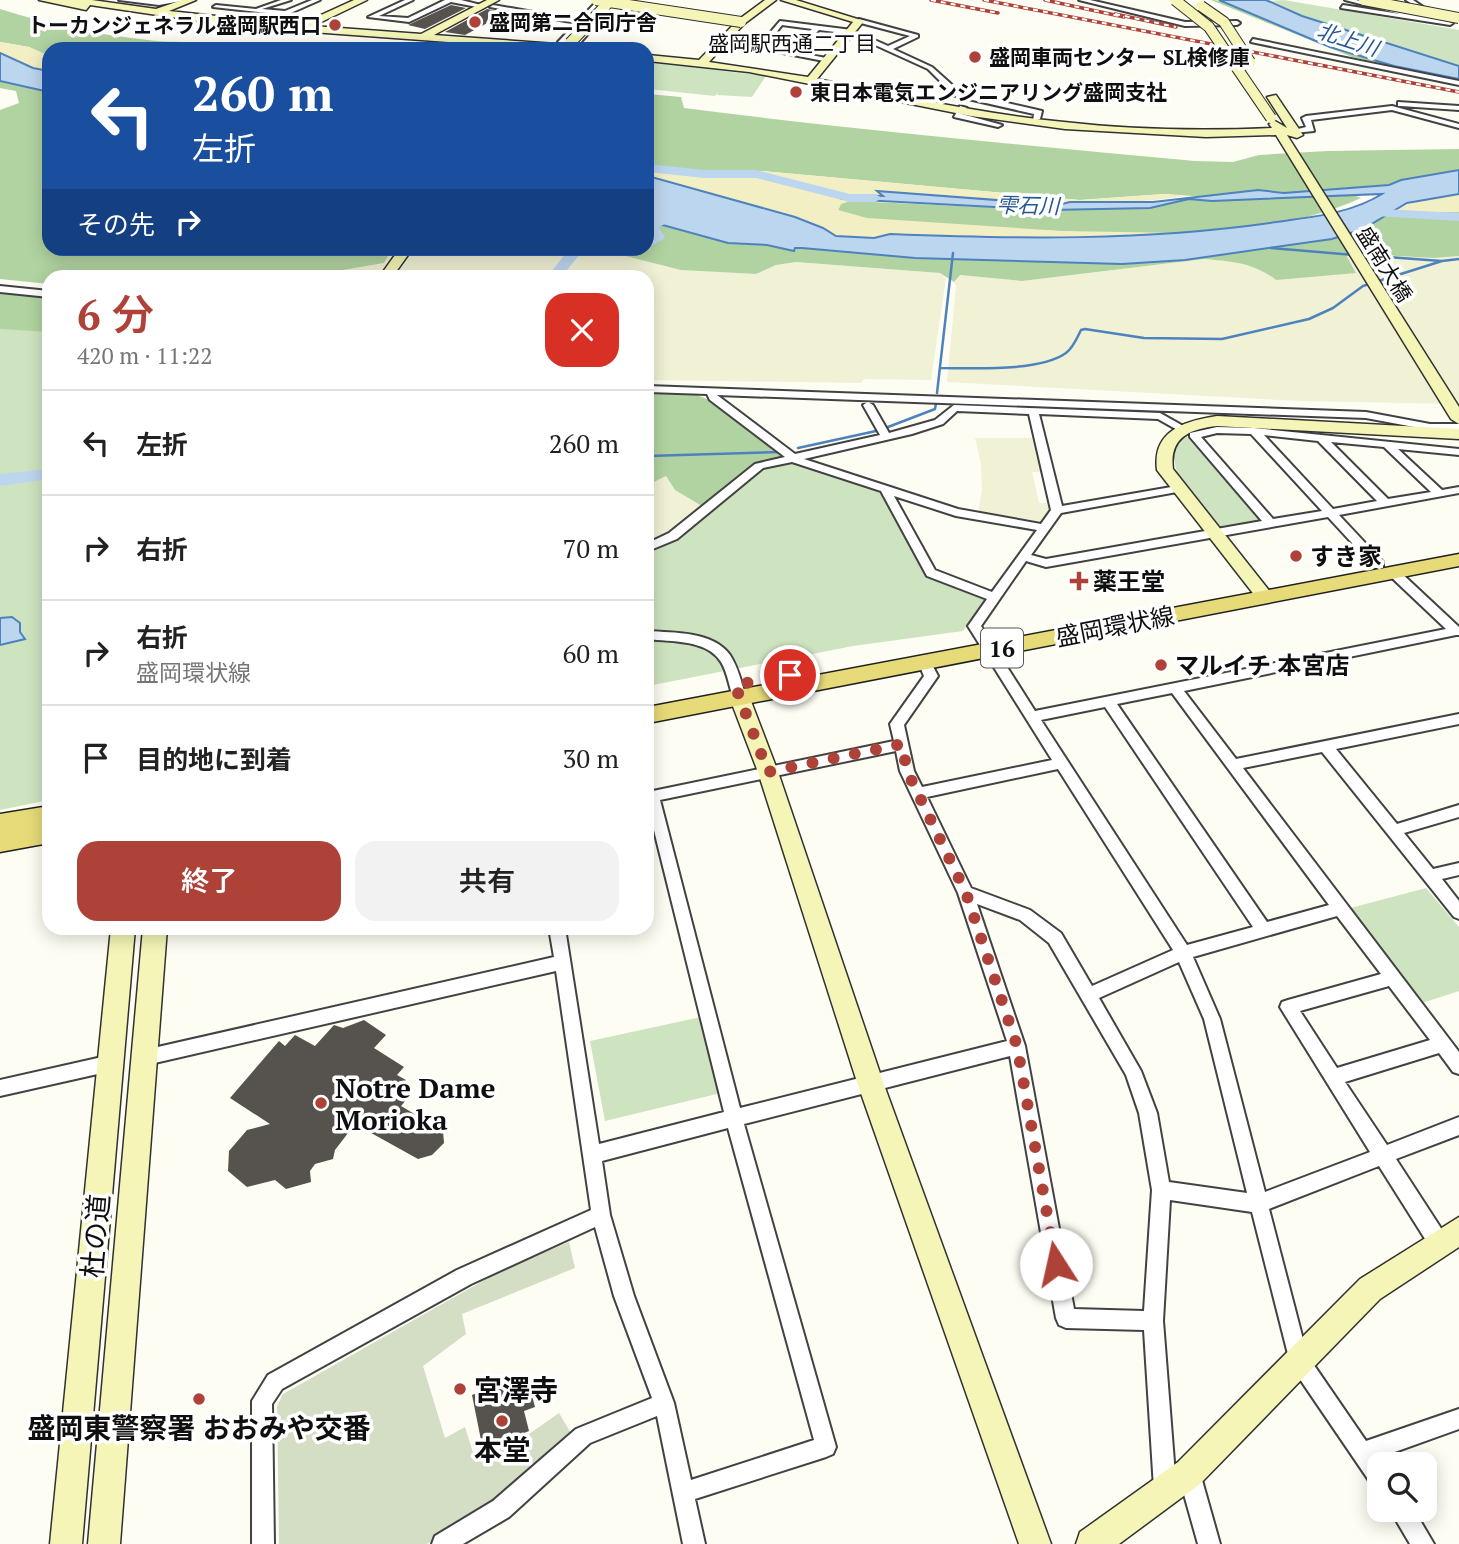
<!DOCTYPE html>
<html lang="ja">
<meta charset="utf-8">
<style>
:root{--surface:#fff;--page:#f2f2f2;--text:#222;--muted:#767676;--line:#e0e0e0;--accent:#ae4238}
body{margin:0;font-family:"PT Serif","Noto Sans JP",serif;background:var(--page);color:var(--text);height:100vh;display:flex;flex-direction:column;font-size:26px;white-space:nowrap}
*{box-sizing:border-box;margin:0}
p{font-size:23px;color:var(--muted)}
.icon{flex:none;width:38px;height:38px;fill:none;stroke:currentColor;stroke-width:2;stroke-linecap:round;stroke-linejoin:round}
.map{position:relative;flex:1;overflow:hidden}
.sheet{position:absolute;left:42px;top:270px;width:612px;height:665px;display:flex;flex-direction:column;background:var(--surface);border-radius:21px;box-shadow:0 4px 18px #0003}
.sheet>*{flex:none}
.hud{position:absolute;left:42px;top:42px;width:612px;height:214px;border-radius:21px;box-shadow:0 4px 18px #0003;background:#1a4fa0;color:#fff;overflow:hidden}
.controls{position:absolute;left:1367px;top:1452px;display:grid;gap:14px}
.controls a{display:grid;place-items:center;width:70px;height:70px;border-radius:14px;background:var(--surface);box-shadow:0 4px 18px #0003;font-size:35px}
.pin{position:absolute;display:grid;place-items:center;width:60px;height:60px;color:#fff;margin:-30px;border:4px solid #fff;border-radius:50%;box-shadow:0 2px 7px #0007}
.me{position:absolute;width:77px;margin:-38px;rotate:350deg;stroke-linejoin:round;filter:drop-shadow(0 0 5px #0008)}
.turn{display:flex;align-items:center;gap:24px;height:147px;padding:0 35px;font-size:32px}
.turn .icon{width:91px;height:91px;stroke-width:2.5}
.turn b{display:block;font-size:49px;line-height:60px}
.then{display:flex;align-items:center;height:66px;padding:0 35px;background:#0003;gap:14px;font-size:26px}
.round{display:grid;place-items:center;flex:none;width:74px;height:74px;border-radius:21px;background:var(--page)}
.head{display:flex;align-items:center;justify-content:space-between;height:119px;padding:0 35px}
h1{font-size:42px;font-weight:600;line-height:52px;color:var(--accent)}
.primary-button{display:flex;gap:14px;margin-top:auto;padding:14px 35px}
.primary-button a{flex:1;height:80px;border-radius:21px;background:var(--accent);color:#fff;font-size:28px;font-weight:600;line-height:80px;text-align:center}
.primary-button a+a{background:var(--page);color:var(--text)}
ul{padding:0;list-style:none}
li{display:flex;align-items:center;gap:21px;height:105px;padding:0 35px;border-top:2px solid var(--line)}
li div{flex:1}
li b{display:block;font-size:26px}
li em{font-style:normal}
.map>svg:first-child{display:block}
.farmland{fill:#f0f1d5}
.green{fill:#cee4c0}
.forest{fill:#b1d3a1}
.sand{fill:#f3efc5}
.cemetery{fill:#d3dec5}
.water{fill:#bdd6ef;stroke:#4e82bd;stroke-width:2}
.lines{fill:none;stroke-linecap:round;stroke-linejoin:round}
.stream{stroke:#4e82bd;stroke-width:2.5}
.river{fill:#bdd6ef;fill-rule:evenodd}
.building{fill:#56524d}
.street-casing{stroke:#424242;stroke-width:4}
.secondary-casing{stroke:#313131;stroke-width:3}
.primary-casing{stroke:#202020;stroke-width:3}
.street{fill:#fff;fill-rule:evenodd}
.secondary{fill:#f4f5b6;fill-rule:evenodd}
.primary{fill:#e7da79;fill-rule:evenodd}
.rail-casing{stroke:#ae4238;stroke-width:3.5}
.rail{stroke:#fff;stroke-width:2;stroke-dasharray:5;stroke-linecap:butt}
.secondary-bridge-casing{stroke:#313131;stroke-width:12;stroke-linecap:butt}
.secondary-bridge{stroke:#f4f5b6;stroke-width:10}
.route{stroke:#ae4238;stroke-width:12;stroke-dasharray:0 21.6}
.poi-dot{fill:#ae4238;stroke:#fff;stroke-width:2.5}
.labels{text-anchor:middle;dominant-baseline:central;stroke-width:7;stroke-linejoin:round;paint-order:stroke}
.far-poi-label{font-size:21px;font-weight:bold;fill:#0f0f0f;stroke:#fff;text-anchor:start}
.far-water-label{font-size:21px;font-style:italic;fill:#275692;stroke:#fff}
.far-neighbourhood-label{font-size:21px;fill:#0f0f0f;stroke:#fff}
.far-street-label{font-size:21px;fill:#0f0f0f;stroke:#fff}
.shield{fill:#fff;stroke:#575757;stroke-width:2}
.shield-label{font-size:23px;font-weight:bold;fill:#0f0f0f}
.poi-label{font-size:24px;font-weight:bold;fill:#0f0f0f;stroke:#fff;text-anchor:start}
.street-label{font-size:24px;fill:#0f0f0f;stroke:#fff}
.near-poi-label{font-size:28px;font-weight:bold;fill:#0f0f0f;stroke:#fff;text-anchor:start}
.near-street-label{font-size:28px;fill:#0f0f0f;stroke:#fff}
</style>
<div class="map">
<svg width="1459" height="1544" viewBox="0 0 1459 1544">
<rect width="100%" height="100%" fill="#fdfdf3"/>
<path class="farmland" d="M598,248l83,22 74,4 21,-9 20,-3 144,11 6,5 -15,102 -67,-1 -3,4 -213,-3v-104h-88l2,-4 -9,-1 -3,5h-242l76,-13 8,-14z
M1344,253l90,5 25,-2v148l-159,-3 -353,-19 9,-96 -2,-4 6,-7 62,6 182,-22 29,2 32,10 91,1z
M975,438h57l8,34h-8l7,31h8l2,6 -8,12 -63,-8 4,-23 -1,-26z
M666,476l9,14 32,19 -59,38v-68l4,4z"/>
<path class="green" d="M1284,0l175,30v36l-157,-50 -34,-15z
M648,62l118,14 -14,21 -35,-2 1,-3 -3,4 -67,-7z
M0,290l49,5v505l-49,10z
M1186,436l73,82 -2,3 -35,7c-23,-15 -69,-70 -36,-92z
M788,463l92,30 46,82 57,22 3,4 -23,30 -110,15 -205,40v-139l111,-81z
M1426,888l33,39v64l-40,13 -72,-95z
M701,1017l20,76 -116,28 -15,-80z"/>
<path class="forest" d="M1211,0c29,0 86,35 116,46 43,15 88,24 132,33v3l-107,-25z
M0,9c48,15 99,26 148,31 31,4 55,-1 85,9h-184v7l-20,-9 -29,-5z
M0,81l49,11v156l343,1 -8,14 -76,13h-259v8l-49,-5v-169l19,-7 -3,-12 -16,-3z
M648,94l33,3 3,11c170,22 340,37 511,53l38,1 26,-7 68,-4 132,-2v21l-58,10 -5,4 -100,9 -38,-3 -51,7 -43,-3 -84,6 -319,-29h-62l-51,-4z
M1353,195l8,3c-117,52 -257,34 -381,29 -41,-2 -105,1 -142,-17l3,-6 8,-3 201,9 100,-2 39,-9 23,2z
M1390,212h69v44l-25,2 -89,-5 11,20 -80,7c-21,-17 -46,-19 -72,-21l-182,22 -62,-6 -6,7 -14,-9 -144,-11 -20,3 -20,9 -75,-4 -83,-21 50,-1v-27l80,22 39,2 21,5 14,-2 113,10 207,6 63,-4 147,-21 31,-10z
M0,291l49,4v37l-49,-3z
M648,392l46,2 13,5 77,56 -77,54 -32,-19 -9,-14 -14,7 -4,-4z"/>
<path class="sand" d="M0,42l29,5 20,9v15l-16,-3 -33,-15z
M648,169l59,7 59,-1 -5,-4 319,29 84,-6 23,2c-102,15 -204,7 -308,-4l4,4 -33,-1 -7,4 6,2 -8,3 -3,6 29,8 194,13 118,2 -109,5 -180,-4 -16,4 -38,-2 -13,-9 -28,-10 -147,-41z
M1459,194v18h-69l34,-14z"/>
<path class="cemetery" d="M569,1242l6,26 -113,46 4,20 -43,32 22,72 20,-11 10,32 44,-18 40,-28 12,20 -71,66 -73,45h-148l-2,-138 6,-12 221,-125z"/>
<path class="water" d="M1219,0h47l36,16 157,50v13l-65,-13 -64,-19z
M0,53l33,15 16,3v21l-49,-11z
M1459,170v24l-52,9 -44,26 -31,10 -147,21 -63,4 -207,-6 -113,-10h-7l-1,3 -27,-6 -39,-2 -80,-22v-45l147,41 28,11 13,8 38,2 16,-4c127,5 253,7 380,-11 38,-6 78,-8 112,-29l-170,7 -23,-2 -39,9 -100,2 -207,-11 7,-4 33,1 -6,-5 146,11 27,5 20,-5h83l105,-12 26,3 105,-8 12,-5z
M12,617l8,6v9l5,7 -25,6v-27z"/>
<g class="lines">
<path class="stream" d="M1271,248l83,7
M1361,255l80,6
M941,368c33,0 98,4 125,-15 7,-5 11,-15 15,-23l4,-1 59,9 78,1 87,-20 24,-11 30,-22 79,-25 17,-2
M937,393l16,-140
M888,427l47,-18 1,-6
M798,448l78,-17
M648,456l132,-4"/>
<path class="river" d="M648,164l56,6h52l94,24h25l7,4 -7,4h-25l-94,-24h-52l-56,-6z
M1363,208l96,5v8l-101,-6 -2,-3z
M676,209l12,3 -29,15 6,11 -17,10 2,-11 -2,-16z
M570,248h15l-23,28h-14z
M49,469v10l-49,7v-12z"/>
</g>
<path class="building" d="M451,5l15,3 -41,21 -17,-4z
M487,9l19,4 -41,22 -20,-3z
M364,1020l22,15 -12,13 30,19 -7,8 9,5 -9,11 10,8 -6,7 42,25 1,12 -12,12 -14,4 -63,-35 -20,26 -2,9 -18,5 -5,7 1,11 -25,7 -11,-9 -28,7 -19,-16 1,-20 18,-21 23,-6 -40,-26 49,-57 6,5 10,-11 20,11 19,-21 9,3z
M517,1378l2,10 10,-4 6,23 -11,4 5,20 -46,19 -11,-55z"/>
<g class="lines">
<g class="street-casing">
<path id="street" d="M119,0h68l-28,5z
M281,0h10l-29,9 23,2 27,-11h8l-34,15 -73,-8 3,-2 40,4z
M405,0h8l-34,16 29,2 37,-18h16l24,6 -3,2 -31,-6 -42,20 -41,-5z
M598,0h7l-38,40h10l18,-20h4v2l-20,22 -21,-2 18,-19 -86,-16 3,-2 86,15z
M1079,0h11l95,22 52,-1 3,2 -3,2 -52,1z
M1345,0h11l97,23 -3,2 -109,-17 2,-3 57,9z
M1406,0h7l10,7 -3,2 -14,-2v-2l6,-1z
M859,19l59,16v2l-25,12 39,18 28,25 82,19 -2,8 -7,2 1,-7 -79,-18 -27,-27 -77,-35 -32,-4 -23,22 35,7 -2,3 -72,-14 23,-27 72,9 36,16 22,-10 -53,-14zM782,25l30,4 -23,22 -24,-4z
M1253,39l206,42v4l-208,-43z
M1398,102l61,4v4l-58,-4h-3z
M960,106l7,2 -5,6 40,11 -4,2 -44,-10z
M1392,106l67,18v4l-67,-18 -81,10 3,11 -20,2 -4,-2 16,-4 -4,-9 4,-2z
M0,286l49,5v6l-49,-5z
M648,386l718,26 64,12h29v6h-29l-64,-12 -649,-23 78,59 85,-19 -17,-30 5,-3 5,3 16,28 46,-13 19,-15 206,8 25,14v4l-4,1 -23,-13 -119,-5 23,92 115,-20 6,3 -6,3 -116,21 -30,42 15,4 216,-38 -72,-84v-4l27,-6 37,1 205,21v6l-61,-6 44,41 17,-3v6l-120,22 44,47v6h-8l-47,-51 -282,50 -20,-6 -45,65 54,85 411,-82 -56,-53 -2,-3 2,-3h8l61,57v8h-3l-272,56 52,68 223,-45v10l-123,25 61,75 62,-19v12l-55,16 29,36 26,-6v12l-17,4 17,22v18l-5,-2 -132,-165 -79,16 216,284v22l-6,-2 -14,-19 -94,29 42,63 72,-28v18l-63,24 50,77 2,7 -2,7 -7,2 -7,-2 -53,-84 -110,43 38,146 59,86 93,-32v20l-81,29 4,7h-3v24l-7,-4 -81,-119 -39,-154 -82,-12 -7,121 13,167 -4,7 -7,4 -7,-4 -4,-7 -10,-158 -78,-2 -7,-3 -3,-7 -46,-262 -266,68 92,323 -3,7 -7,3 -131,42 10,45h-22l-26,-128 -67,27 -81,74 -46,27h-31l3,-8 58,-35 83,-72 76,-31 -38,-102 -19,-69 -124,57 -189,105 -10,15 2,140h-22v-143l16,-26 189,-105 134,-60 -35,-239 -410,94 -6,-2 -2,-6 2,-6 414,-94 -5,-29h16l34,216 125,-32 -76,-306v-14l246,-51 -4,-17 34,-48 -6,-14 6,-5 5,2 9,17 -34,49 10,46 8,16 130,-27 -84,-134 19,-27 -60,-23 -46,-85 -89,-29 -29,6 -86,71 -29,12v-8l21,-10 86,-69 30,-7 -75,-57 -3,-6 -59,-2zM957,411l72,3 22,96 -10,14 -83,-15 -154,-50 108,-25 31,-10zM1217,433l34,1 71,77 -49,8 -72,-82zM1264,435l54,6 59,60 -44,8zM1331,442l53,5 47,45 -43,7zM894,496l62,20 81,14 -45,62 -57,-22zM1172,693l157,212 -62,17 -150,-218zM1105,707l148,220 -66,18 -146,-225zM896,751l4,20 58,122 49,148 -267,67 -80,-308zM1058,769l115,181 -81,36 -31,-53 -31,-23 -59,-22 -44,-91zM977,904l43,16 29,23 77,132 13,38 13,77 -8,121 -70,-2 -49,-263zM1337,916l44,58 -93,26 -6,2 -2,5 90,145 -105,40 -45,-173 -27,-62zM1179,962l25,57 43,174 -78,-11 -12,-69 -16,-42 -42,-73zM1389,986l41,54 -93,28 -37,-57zM728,1128l86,312 -123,40 -17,-77 -40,-107 -24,-81 -8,-54z
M648,631c26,2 65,0 82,24 8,12 11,27 16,41l-2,3h-10c-5,-11 -6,-26 -13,-37 -14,-23 -51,-20 -73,-23z
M111,1055l6,2 2,6 -2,6 -6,2 -111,25v-16z
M1189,1462l7,4 4,7 20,71h-22l-20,-71 4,-7z
M1390,1510h24l20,34h-24z"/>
</g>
<g class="secondary-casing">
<path id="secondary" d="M39,0h53l64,9 26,-9h14l-27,11 130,14 55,-25h13l-54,26 108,8 66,-34h12l-65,35 150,11 5,3h-46l-312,-23 -141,-21 -4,5z
M765,0h11l-32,24 -35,38 99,15 45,-55 -72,-22h15l68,21 -47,58c82,16 164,35 247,43 69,8 139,9 208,6l-3,-4 6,-3 12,7 -20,-31 9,-2 27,40 -6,3 -10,-3 172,272v17l-8,-5 -175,-284 -70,2 -141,-8 -94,-13 -222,-44 -101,-11v-6l51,5 39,-40z
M400,248h13l-20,28h-13z
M1217,416l242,13v10l-242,-13c-28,3 -48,12 -44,43l98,124 3,4 -9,6 -6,-2 -102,-131c-5,-39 27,-49 60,-54z
M739,689l10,7 29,76 105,310 168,462h-32l-162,-462 -99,-310 -29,-76z
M111,928h24l-53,616h-32z
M143,928h24l-47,616h-32z
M1459,1217v30l-79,52 -180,185 -81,60h-43l4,-12 98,-70 182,-183z"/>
</g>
<g class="primary-casing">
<path id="primary" d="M1459,554v12l-811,157v-16z
M49,806v37l-49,9v-38z"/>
</g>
<use href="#street" class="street"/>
<use href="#secondary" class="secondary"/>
<use href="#primary" class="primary"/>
<g class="rail-casing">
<path id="rail" d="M931,0l67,13
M984,0l475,92
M1045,0l79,17
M1115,14l61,13"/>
</g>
<use href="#rail" class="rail"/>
<g class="secondary-bridge-casing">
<path id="secondary-bridge" d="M596,0l145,22
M1175,0l34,27 62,91
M1364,0l95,18
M1201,6l23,16 26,40
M570,43l38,-40"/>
</g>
<use href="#secondary-bridge" class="secondary-bridge"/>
</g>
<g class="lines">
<path class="route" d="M790,675l-55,10 33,87 134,-28 5,27 59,122 51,153 39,218"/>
</g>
<g class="poi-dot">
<circle cx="475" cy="22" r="7"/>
<circle cx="335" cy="25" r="7"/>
<circle cx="975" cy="57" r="7"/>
<circle cx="796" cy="92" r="7"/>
<circle cx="1296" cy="556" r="7"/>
<path d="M1075.5 570.5h7v7h7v7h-7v7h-7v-7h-7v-7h7z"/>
<circle cx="1161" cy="665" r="7"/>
<circle cx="321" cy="1103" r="7"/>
<circle cx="460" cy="1389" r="7"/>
<circle cx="199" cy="1399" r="7"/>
<circle cx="502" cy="1421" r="7"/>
</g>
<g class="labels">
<g class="far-poi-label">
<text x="489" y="22">盛岡第二合同庁舎</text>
<text x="321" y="25" text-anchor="end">トーカンジェネラル盛岡駅西口</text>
<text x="989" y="57">盛岡車両センター SL検修庫</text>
<text x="810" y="92">東日本電気エンジニアリング盛岡支社</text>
</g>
<g class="far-water-label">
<text transform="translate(1348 39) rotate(18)">北上川</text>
<text transform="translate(1028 205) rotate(1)">雫石川</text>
</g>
<g class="far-neighbourhood-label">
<text x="792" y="43">盛岡駅西通二丁目</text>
</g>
<g class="far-street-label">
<text transform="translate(1385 264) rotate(58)">盛南大橋</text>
</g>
<rect class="shield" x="981" y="628.5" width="42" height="39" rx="5"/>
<g class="shield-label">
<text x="1002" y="648">16</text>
</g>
<g class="poi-label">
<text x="1310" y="556">すき家</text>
<text x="1093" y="581">薬王堂</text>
<text x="1175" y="665">マルイチ 本宮店</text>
</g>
<g class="street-label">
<text transform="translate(1115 626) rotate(-11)">盛岡環状線</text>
</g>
<g class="near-poi-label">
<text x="335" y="1087">Notre Dame<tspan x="335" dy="32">Morioka</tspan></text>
<text x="474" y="1389">宮澤寺</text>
<text x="199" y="1427" text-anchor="middle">盛岡東警察署 おおみや交番</text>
<text x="502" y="1449" text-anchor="middle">本堂</text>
</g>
<g class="near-street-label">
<text transform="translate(95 1236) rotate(-85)">杜の道</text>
</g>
</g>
</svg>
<div class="controls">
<a><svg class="icon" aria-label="search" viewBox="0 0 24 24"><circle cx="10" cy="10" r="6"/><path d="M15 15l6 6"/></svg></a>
</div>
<div class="pin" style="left:790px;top:675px;background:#d93025"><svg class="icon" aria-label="arrive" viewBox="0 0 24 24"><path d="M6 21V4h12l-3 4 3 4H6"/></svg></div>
<svg class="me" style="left:1056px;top:1264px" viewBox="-20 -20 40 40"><circle r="19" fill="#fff"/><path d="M0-13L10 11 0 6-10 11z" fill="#ae4238"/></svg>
<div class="hud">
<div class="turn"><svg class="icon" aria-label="left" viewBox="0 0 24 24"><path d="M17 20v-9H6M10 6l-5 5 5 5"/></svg><div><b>260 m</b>左折</div></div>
<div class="then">その先<svg class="icon" aria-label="right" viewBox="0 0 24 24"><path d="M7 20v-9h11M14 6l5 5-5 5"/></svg></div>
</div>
<section class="sheet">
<div class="head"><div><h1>6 分</h1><p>420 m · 11:22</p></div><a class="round" style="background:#d93025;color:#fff"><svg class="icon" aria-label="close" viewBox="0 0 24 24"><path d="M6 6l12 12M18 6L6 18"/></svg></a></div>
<ul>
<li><svg class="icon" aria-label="left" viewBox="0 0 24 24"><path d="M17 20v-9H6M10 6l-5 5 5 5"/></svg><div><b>左折</b></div><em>260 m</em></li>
<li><svg class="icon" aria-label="right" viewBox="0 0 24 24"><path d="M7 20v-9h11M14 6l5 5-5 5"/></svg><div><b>右折</b></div><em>70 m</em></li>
<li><svg class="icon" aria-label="right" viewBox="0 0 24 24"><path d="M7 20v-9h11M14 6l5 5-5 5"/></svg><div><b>右折</b><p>盛岡環状線</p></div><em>60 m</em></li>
<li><svg class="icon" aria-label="arrive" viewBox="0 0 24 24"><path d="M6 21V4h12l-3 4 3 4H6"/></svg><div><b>目的地に到着</b></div><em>30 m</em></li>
</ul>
<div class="primary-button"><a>終了</a><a>共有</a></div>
</section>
</div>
